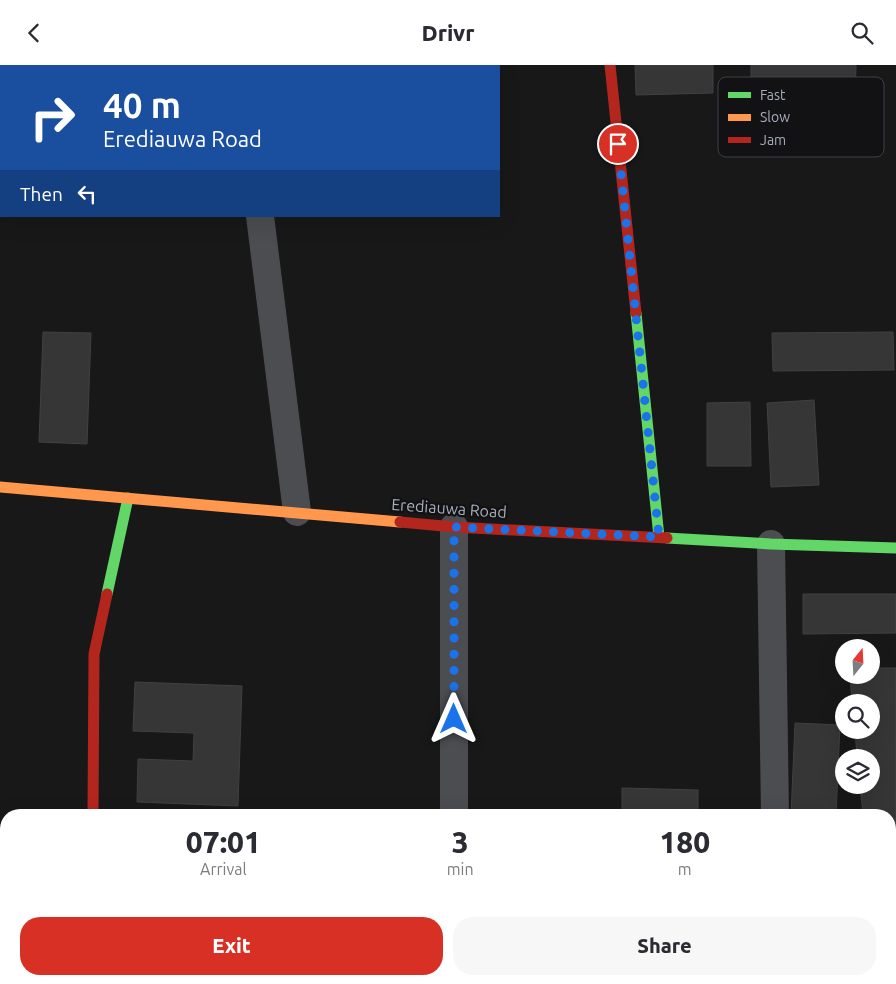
<!DOCTYPE html>
<style>
:root{--surface:#fff;--page:#f7f7f7;--text:#2b2b33;--muted:#7c7c81;--accent:#d93025}
body{margin:0;font-family:Ubuntu,sans-serif;background:var(--page);color:var(--text);height:100vh;display:flex;flex-direction:column;font-size:19px;white-space:nowrap}
*{box-sizing:border-box;margin:0}
p{font-size:16px;color:var(--muted)}
.icon{flex:none;width:28px;height:28px;fill:none;stroke:currentColor;stroke-width:2;stroke-linecap:round;stroke-linejoin:round}
.map{position:relative;flex:1;overflow:hidden}
.panel{position:absolute;left:0px;top:744px;width:896px;height:176px;display:flex;flex-direction:column;background:var(--surface);border-radius:20px 20px 0 0;box-shadow:0 5px 20px #0002}
.panel>*{flex:none}
.banner{position:absolute;left:0px;top:0px;width:500px;height:152px;box-shadow:0 5px 20px #0002;background:#1a4fa0;color:#fff;overflow:hidden}
.needle{width:32px;rotate:18deg}
.tools{position:absolute;left:835px;top:574px;display:grid;gap:10px}
.tools a{display:grid;place-items:center;width:45px;height:45px;border-radius:50%;background:var(--surface);box-shadow:0 5px 20px #0002;font-size:25px}
.pin{position:absolute;display:grid;place-items:center;width:42px;height:42px;color:#fff;margin:-21px;border:2px solid #fff;border-radius:50%;box-shadow:0 1px 5px #0007}
.me{position:absolute;width:55px;margin:-28px;rotate:0deg;stroke-linejoin:round;filter:drop-shadow(0 0 4px #0008)}
.turn{display:flex;align-items:center;gap:18px;height:105px;padding:0 20px;font-size:22px}
.turn .icon{width:65px;height:65px;stroke-width:2.5}
.turn b{display:block;font-size:35px;line-height:42px}
.then{display:flex;align-items:center;height:48px;padding:0 20px;background:#0003;gap:10px;font-size:19px}
.eta{display:flex;justify-content:space-evenly;align-items:center;height:85px;text-align:center}
.eta b{font-size:30px;font-weight:800;line-height:35px}
.primary-button{display:flex;gap:10px;margin-top:auto;padding:10px 20px}
.primary-button a{flex:1;height:58px;border-radius:20px;background:var(--accent);color:#fff;font-size:20px;font-weight:800;line-height:58px;text-align:center}
.primary-button a+a{background:var(--page);color:var(--text)}
header{display:flex;justify-content:space-between;align-items:center;height:65px;padding:0 20px;background:var(--surface);font-size:22px;font-weight:800}
.map>svg:first-child{display:block}
.building{fill:#363637;stroke:#404144}
.lines{fill:none;stroke-linecap:round;stroke-linejoin:round}
.street{stroke:#4c4d51;stroke-width:28}
.fast{stroke:#63d668;stroke-width:11}
.slow{stroke:#ff974d;stroke-width:11}
.jam{stroke:#b3261e;stroke-width:11}
.route{stroke:#1a73e8;stroke-width:9;stroke-dasharray:0 16.2}
.labels{text-anchor:middle;dominant-baseline:central;stroke-width:4.5;stroke-linejoin:round;paint-order:stroke}
.street-label{font-size:16px;fill:#a8adba;stroke:#121214}
.key{fill:#121214;stroke:#3f4046;stroke-width:1}
.key-label{font-size:14px;fill:#a8adba}
</style>
<header><svg class="icon" aria-label="back" viewBox="0 0 24 24"><path d="M15 5l-7 7 7 7"/></svg>Drivr<svg class="icon" aria-label="search" viewBox="0 0 24 24"><circle cx="10" cy="10" r="6"/><path d="M15 15l6 6"/></svg></header>
<div class="map">
<svg width="896" height="919" viewBox="0 0 896 919">
<rect width="100%" height="100%" fill="#181818"/>
<path class="building" d="M635,0h78v28l-77,2z
M751,0h105l-1,39 -104,-2z
M43,267l48,1 -4,111 -48,-2z
M893,267l1,38 -121,1 -1,-38z
M814,335l5,85 -48,2 -4,-84z
M750,337l1,64h-44v-63z
M803,529h93v39l-93,1z
M871,603h25v155h-6v-8h-27l-3,-30h11v-28h-14l-2,-27h16v-27h-19l-2,-28h21z
M135,617l107,4 -4,120 -101,-4 1,-43 55,2 1,-28 -61,-2z
M795,658l45,2 -4,90h-45z
M622,723l76,2v25h-76z
M890,874h6v42l-99,-1 1,-1h92z"/>
<g class="lines">
<path class="street" d="M260,151l37,296
M454,462v288
M771,479l4,271
M104,914l1,5
M454,914v5
M779,914l1,5"/>
<path class="fast" d="M636,248l23,224
M667,473l104,6 125,4
M107,529l21,-96"/>
<path class="slow" d="M0,422l400,35"/>
<path class="jam" d="M610,0l26,248
M400,457l54,5 213,11
M93,750l1,-161 13,-60"/>
</g>
<g class="lines">
<path class="route" d="M454,654v-192l205,10 -41,-393"/>
</g>
<g class="labels">
<g class="street-label">
<text transform="translate(449 443) rotate(4)">Erediauwa Road</text>
</g>
</g>
<rect x="718" y="12" width="166" height="80" rx="8" class="key"/>
<rect x="728" y="27" width="23" height="6" fill="#63d668"/>
<rect x="728" y="49" width="23" height="7" fill="#ff974d"/>
<rect x="728" y="72" width="23" height="6" fill="#b3261e"/>
<g class="key-label">
<text x="760" y="35">Fast</text>
<text x="760" y="57">Slow</text>
<text x="760" y="80">Jam</text>
</g>
</svg>
<div class="tools">
<a><svg class="needle" viewBox="-14 -14 28 28"><path d="M0-13l5 13h-10z" fill="#e53935"/><path d="M0 13l5-13h-10z" fill="#7c7c81"/></svg></a>
<a><svg class="icon" aria-label="search" viewBox="0 0 24 24"><circle cx="10" cy="10" r="6"/><path d="M15 15l6 6"/></svg></a>
<a><svg class="icon" aria-label="layers" viewBox="0 0 24 24"><path d="M12 4l9 5-9 5-9-5zM3 14l9 5 9-5"/></svg></a>
</div>
<div class="pin" style="left:618px;top:79px;background:#d93025"><svg class="icon" aria-label="arrive" viewBox="0 0 24 24"><path d="M6 21V4h12l-3 4 3 4H6"/></svg></div>
<svg class="me" style="left:454px;top:654px" viewBox="-20 -20 40 40"><path d="M0-17L14 15 0 8-14 15z" fill="#1a73e8" stroke="#fff" stroke-width="4"/></svg>
<div class="banner">
<div class="turn"><svg class="icon" aria-label="right" viewBox="0 0 24 24"><path d="M7 20v-9h11M14 6l5 5-5 5"/></svg><div><b>40 m</b>Erediauwa Road</div></div>
<div class="then">Then<svg class="icon" aria-label="left" viewBox="0 0 24 24"><path d="M17 20v-9H6M10 6l-5 5 5 5"/></svg></div>
</div>
<section class="panel">
<div class="eta">
<div><b>07:01</b><p>Arrival</p></div>
<div><b>3</b><p>min</p></div>
<div><b>180</b><p>m</p></div>
</div>
<div class="primary-button"><a>Exit</a><a>Share</a></div>
</section>
</div>
